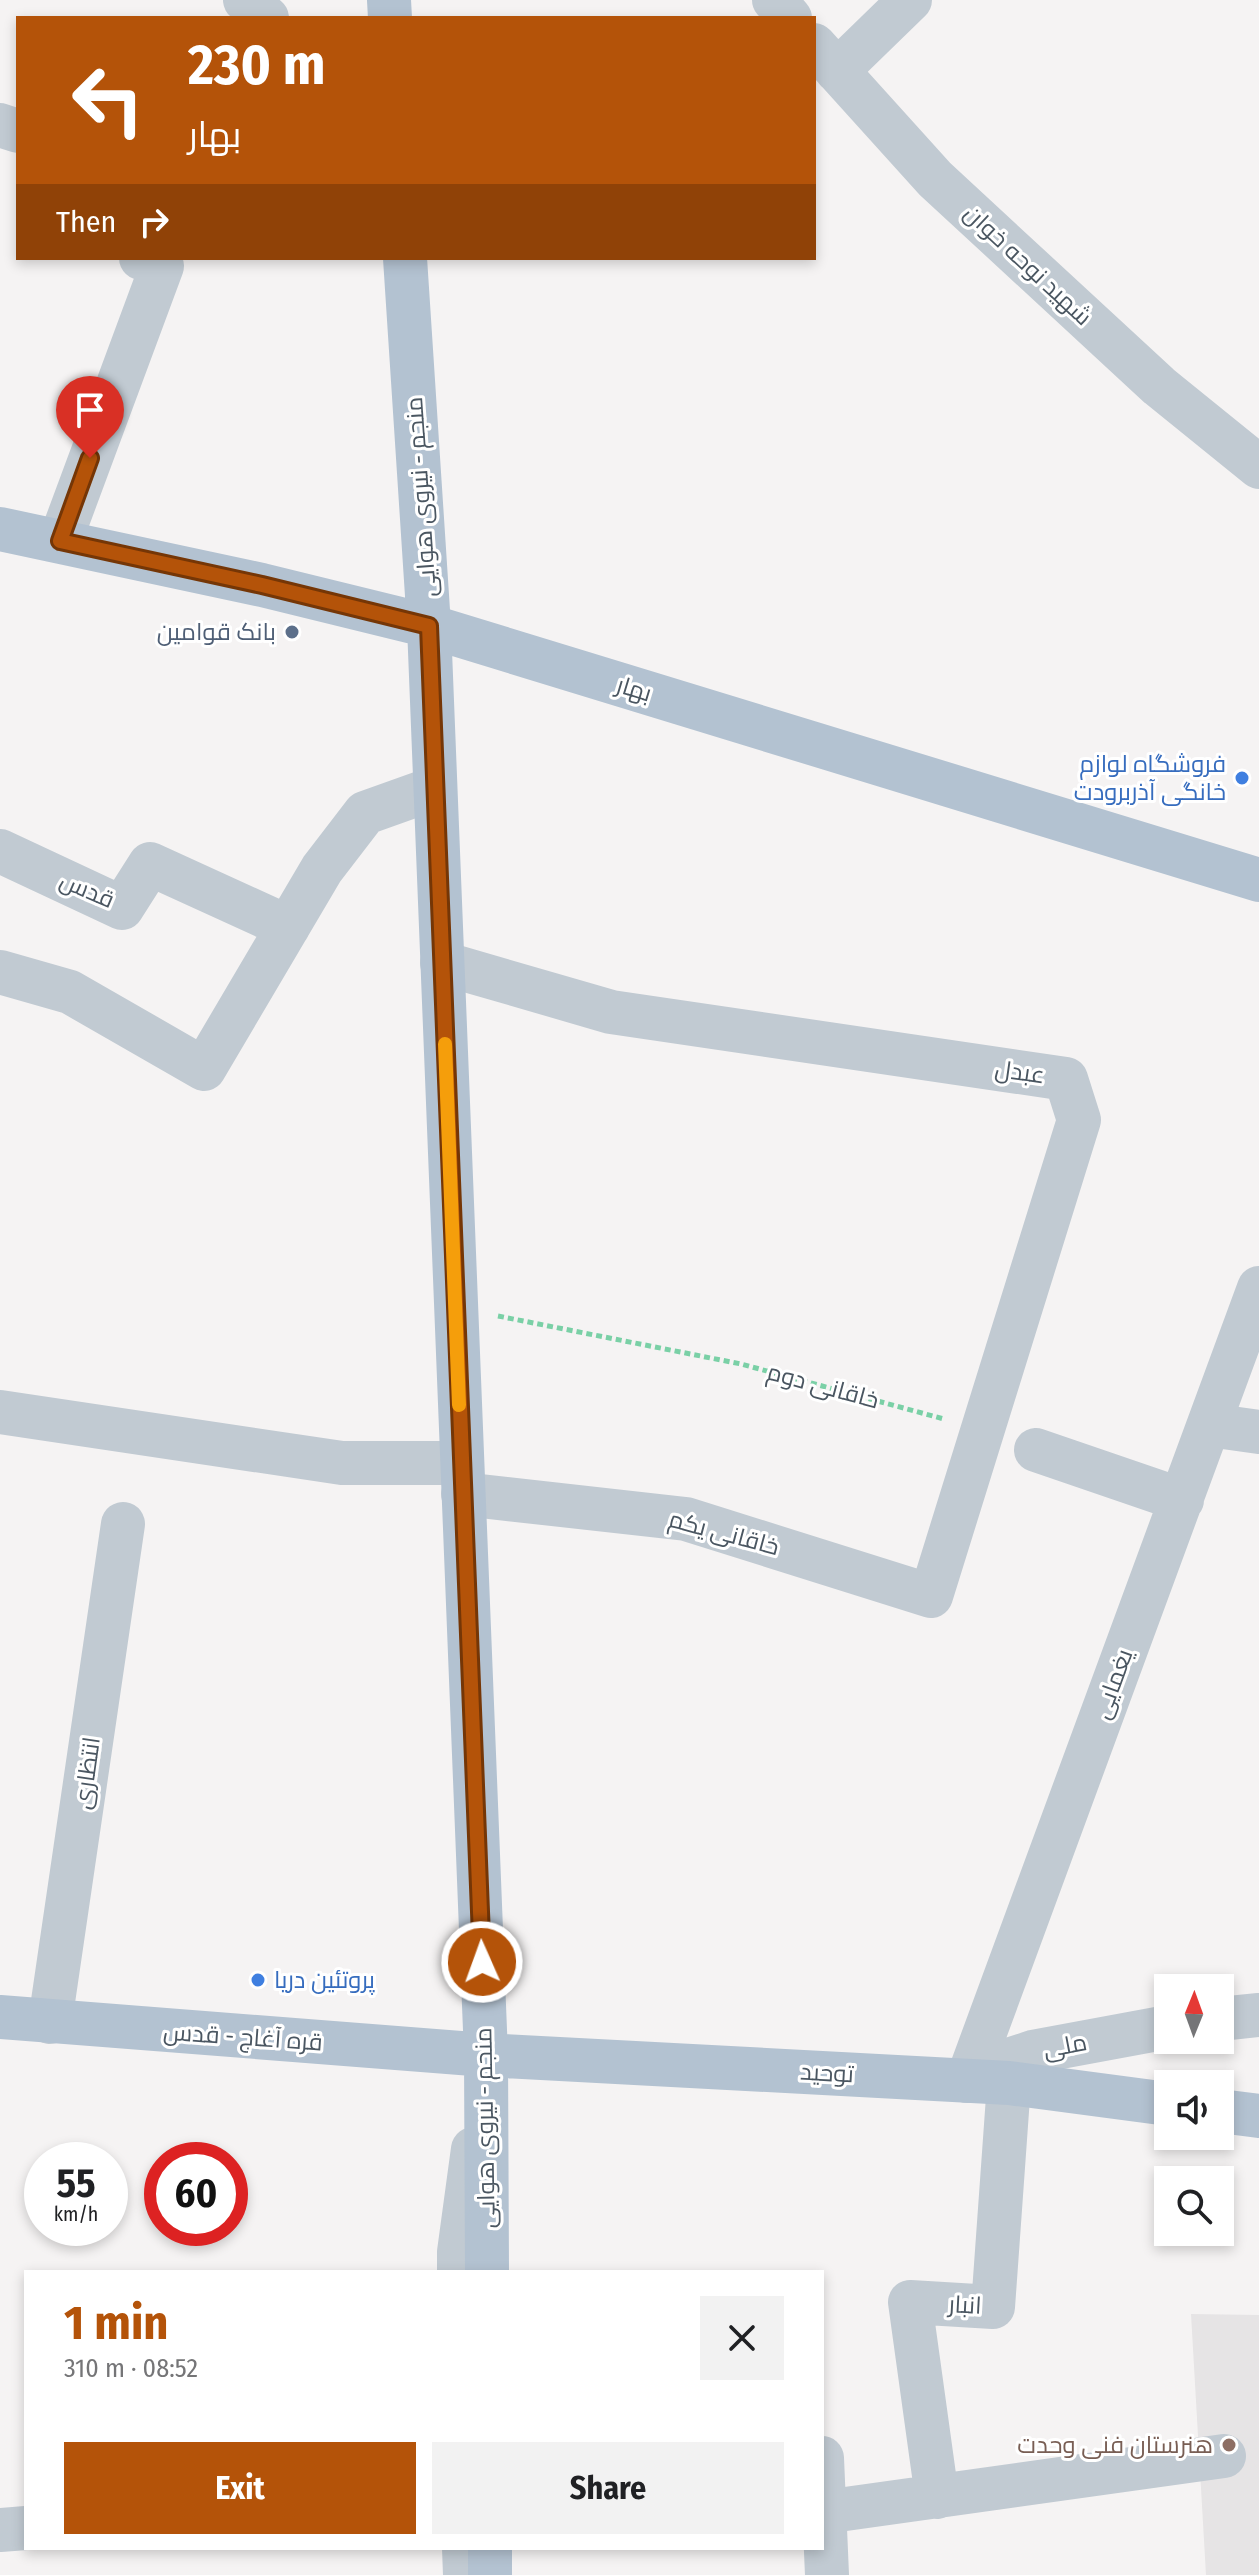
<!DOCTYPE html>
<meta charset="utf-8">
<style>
:root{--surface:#fff;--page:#f2f2f2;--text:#202124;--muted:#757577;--accent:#b45309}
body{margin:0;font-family:"Fira Sans Condensed",Cairo,sans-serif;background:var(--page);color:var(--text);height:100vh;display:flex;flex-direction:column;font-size:30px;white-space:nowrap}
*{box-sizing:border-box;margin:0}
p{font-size:26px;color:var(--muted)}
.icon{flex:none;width:44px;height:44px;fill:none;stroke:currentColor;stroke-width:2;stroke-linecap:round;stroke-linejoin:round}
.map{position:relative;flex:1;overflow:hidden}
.sheet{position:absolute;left:24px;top:2270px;width:800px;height:280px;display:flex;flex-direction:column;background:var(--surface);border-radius:0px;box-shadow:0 4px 12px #0003}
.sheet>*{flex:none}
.banner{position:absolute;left:16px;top:16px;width:800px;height:244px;border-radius:0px;box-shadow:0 4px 12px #0003;background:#b45309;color:#fff;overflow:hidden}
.needle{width:52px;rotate:1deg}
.buttons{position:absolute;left:1154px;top:1974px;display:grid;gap:16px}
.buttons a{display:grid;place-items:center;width:80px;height:80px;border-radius:0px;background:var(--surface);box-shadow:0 4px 12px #0003;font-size:40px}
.speed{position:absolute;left:24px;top:2142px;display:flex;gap:16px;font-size:40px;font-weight:700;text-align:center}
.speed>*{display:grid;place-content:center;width:104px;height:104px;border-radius:50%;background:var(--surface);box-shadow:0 4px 12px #0003;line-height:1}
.speed small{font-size:20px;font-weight:400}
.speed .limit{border:12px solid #d22;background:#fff;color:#111}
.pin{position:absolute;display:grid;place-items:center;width:68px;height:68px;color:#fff;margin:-82px -34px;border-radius:50% 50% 50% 0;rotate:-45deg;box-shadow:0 0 8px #0007}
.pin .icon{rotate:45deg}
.me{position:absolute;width:88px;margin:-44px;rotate:358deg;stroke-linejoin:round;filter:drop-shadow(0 0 6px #0008)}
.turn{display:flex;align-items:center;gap:28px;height:168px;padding:0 40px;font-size:36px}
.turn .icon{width:104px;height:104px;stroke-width:2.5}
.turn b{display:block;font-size:56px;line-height:68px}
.then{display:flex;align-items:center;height:76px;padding:0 40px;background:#0003;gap:16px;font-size:30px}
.round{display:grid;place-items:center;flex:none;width:84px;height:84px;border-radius:0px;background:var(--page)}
.headline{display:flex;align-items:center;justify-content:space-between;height:136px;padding:0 40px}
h1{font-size:48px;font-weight:700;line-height:60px;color:var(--accent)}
.button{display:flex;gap:16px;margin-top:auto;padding:16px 40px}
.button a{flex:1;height:92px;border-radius:0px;background:var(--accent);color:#fff;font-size:32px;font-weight:700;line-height:92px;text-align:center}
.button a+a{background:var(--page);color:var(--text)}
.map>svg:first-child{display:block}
.education{fill:#e6e4e5}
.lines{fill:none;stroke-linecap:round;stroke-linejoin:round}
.path{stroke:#7ad0a6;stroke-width:5;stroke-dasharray:6 4;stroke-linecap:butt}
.minor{stroke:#c1cad2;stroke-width:44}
.major{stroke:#b3c2d1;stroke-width:44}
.route-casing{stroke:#753606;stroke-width:20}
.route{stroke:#b45309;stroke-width:14}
.slow{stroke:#f59e0b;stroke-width:14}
.service-dot{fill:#5c6f8a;stroke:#fff;stroke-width:3}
.shop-dot{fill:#3f7fe0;stroke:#fff;stroke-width:3}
.education-dot{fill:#8d6e63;stroke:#fff;stroke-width:3}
.labels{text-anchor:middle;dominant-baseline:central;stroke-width:6;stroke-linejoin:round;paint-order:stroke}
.street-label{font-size:24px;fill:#4a5661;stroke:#fff}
.service-label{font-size:24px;fill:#4e5e75;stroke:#fff;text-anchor:end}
.shop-label{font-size:24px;fill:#366cbe;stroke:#fff;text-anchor:end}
.education-label{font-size:24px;fill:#785e54;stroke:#fff;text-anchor:end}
</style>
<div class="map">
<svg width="1259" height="2575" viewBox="0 0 1259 2575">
<rect width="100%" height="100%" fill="#f5f3f3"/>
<path class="education" d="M1191,2314l68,1v260h-53z"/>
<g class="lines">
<path class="path" d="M498,1316l243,48 203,55"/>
<path class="minor" d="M245,0l22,18
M774,0l16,18
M814,45l121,134 224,207 100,81
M837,71l73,-71
M0,125l18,6
M60,541l102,-275 -21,-8
M0,851l122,57 28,-44 138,63
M442,963l169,49 455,67 13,41 -148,476 -245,-77 -223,-25
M0,972l70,20 134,77 118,-200 43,-56 70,-25
M0,1412l342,51h120
M1209,1425l50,7
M1036,1450l146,50
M1220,2019l39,-4
M50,2022l73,-498
M969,2080l30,-17 34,-11 135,-25
M967,2081l292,-793
M459,2272v-20l14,-103
M822,2458l5,117
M937,2497l-27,-195 83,5 16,-224
M824,2512l400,-56
M0,2530l26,-2
M464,2548l1,27"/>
<path class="major" d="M389,0l1,18
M405,258l24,368 57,1429 1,217
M0,529l262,56 167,41 830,254
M0,2017l486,38 523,28 159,21
M1220,2111l39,5
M490,2548v27"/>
</g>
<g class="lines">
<g class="route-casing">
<path id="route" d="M90,458l-30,83 202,44 167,41 53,1336"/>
</g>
<use href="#route" class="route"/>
<path class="slow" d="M445,1044l14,361"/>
</g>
<circle class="service-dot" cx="292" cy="632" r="8"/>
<g class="shop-dot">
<circle cx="1242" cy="778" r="8"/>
<circle cx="258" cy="1980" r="8"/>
</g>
<circle class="education-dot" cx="1229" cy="2445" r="8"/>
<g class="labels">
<g class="street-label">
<text transform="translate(1028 265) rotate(43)">شهید نوحه خوان</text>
<text transform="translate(421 497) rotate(-94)">منجم - نیروی هوایی</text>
<text transform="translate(634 689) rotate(17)">بهار</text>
<text transform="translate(87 890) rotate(23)">قدس</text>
<text transform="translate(1020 1072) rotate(8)">عبدل</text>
<text transform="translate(823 1386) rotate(15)">خاقانی دوم</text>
<text transform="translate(724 1533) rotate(15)">خاقانی یکم</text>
<text transform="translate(1113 1684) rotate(-70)">یغمایی</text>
<text transform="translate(87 1773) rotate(-82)">انتظاری</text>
<text transform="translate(243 2037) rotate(4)">قره آغاج - قدس</text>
<text transform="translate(1065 2046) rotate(-11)">ملی</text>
<text transform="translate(827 2073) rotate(3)">توحید</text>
<text transform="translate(485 2128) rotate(-91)">منجم - نیروی هوایی</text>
<text transform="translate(965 2305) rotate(3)">انبار</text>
</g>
<g class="service-label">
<text x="276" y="632">بانک قوامین</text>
</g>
<g class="shop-label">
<text x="1226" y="764">فروشگاه لوازم<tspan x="1226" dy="28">خانگی آذربرودت</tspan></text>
<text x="274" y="1980" text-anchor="start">پروتئین دریا</text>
</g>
<g class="education-label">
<text x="1213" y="2445">هنرستان فنی وحدت</text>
</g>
</g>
</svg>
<div class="buttons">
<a><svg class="needle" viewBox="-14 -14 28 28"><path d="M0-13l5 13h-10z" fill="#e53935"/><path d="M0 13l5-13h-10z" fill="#757577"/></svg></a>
<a><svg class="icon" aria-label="sound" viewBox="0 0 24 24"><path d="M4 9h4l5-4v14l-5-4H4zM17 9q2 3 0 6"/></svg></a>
<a><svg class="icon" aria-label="search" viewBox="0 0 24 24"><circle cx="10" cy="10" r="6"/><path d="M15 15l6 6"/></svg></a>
</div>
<div class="speed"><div>55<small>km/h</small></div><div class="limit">60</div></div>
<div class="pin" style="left:90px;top:458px;background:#d93025"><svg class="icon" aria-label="arrive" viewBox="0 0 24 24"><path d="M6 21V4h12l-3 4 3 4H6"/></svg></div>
<svg class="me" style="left:482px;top:1962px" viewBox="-20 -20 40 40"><circle r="17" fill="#b45309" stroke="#fff" stroke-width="3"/><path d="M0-11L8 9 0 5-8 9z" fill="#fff"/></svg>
<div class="banner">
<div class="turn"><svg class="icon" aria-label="left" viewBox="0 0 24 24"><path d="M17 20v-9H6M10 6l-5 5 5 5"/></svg><div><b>230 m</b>بهار</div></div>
<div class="then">Then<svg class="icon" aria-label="right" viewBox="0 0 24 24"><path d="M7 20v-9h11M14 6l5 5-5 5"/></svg></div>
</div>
<section class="sheet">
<div class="headline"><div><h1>1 min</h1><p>310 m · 08:52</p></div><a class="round"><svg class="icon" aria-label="close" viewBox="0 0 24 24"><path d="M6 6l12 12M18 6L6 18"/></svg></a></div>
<div class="button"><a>Exit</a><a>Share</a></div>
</section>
</div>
